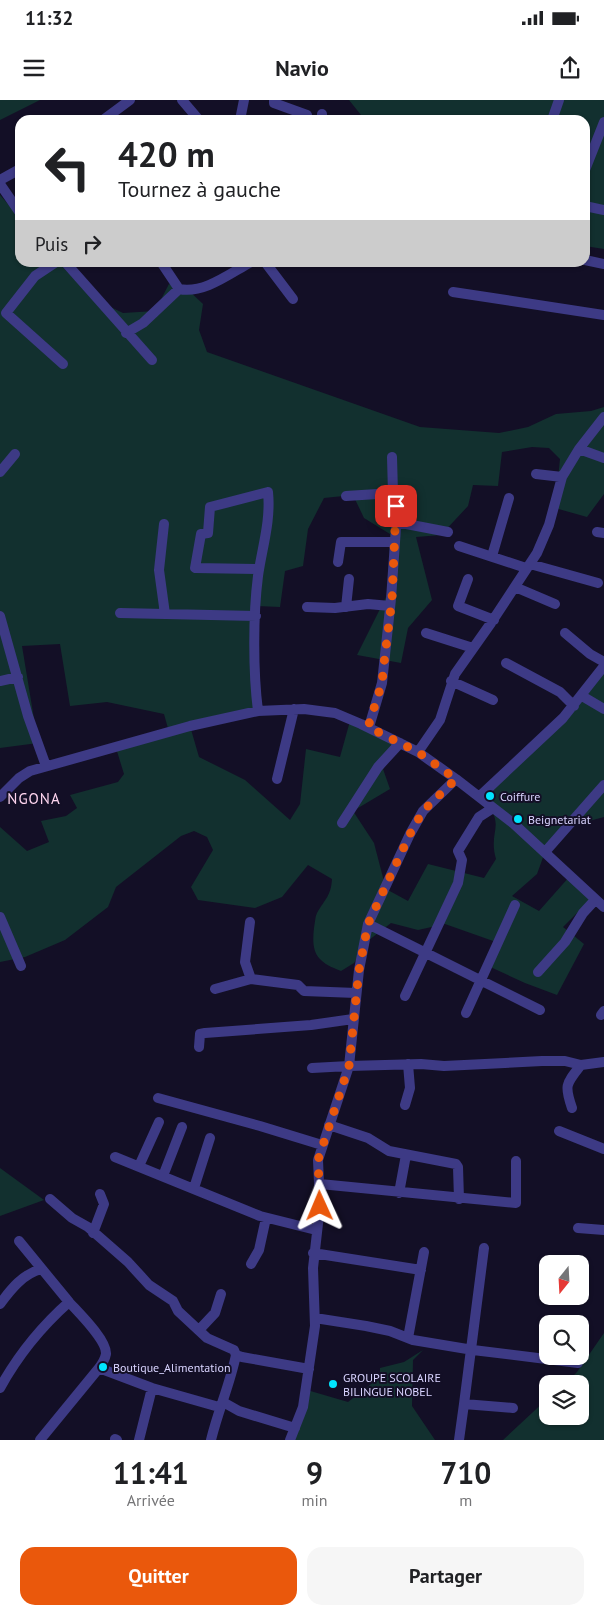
<!DOCTYPE html>
<html lang="fr">
<meta charset="utf-8">
<style>
:root{--surface:#fff;--page:#f6f6f6;--text:#202124;--muted:#757577;--accent:#ea580c}
body{margin:0;font-family:"PT Sans",sans-serif;background:var(--page);color:var(--text);height:100vh;display:flex;flex-direction:column;font-size:19px;white-space:nowrap}
*{box-sizing:border-box;margin:0}
p{font-size:16px;color:var(--muted)}
.icon{flex:none;width:28px;height:28px;fill:none;stroke:currentColor;stroke-width:2;stroke-linecap:round;stroke-linejoin:round}
.map{position:relative;height:1340px;overflow:hidden}
.drawer{display:flex;flex-direction:column;background:var(--surface);flex:1}
.drawer>*{flex:none}
.guide{position:absolute;left:15px;top:15px;width:575px;height:152px;border-radius:15px;box-shadow:0 1px 4px #0004;background:#fff;color:var(--text);overflow:hidden}
.needle{width:32px;rotate:198deg}
.tools{position:absolute;left:539px;top:1155px;display:grid;gap:10px}
.tools a{display:grid;place-items:center;width:50px;height:50px;border-radius:10px;background:var(--surface);box-shadow:0 1px 4px #0004;font-size:25px}
.pin{position:absolute;display:grid;place-items:center;width:42px;height:42px;color:#fff;margin:-21px;border-radius:10px;box-shadow:0 2px 8px #0006}
.me{position:absolute;width:55px;margin:-28px;rotate:359deg;stroke-linejoin:round;filter:drop-shadow(0 0 4px #0008)}
.turn{display:flex;align-items:center;gap:18px;height:105px;padding:0 20px;font-size:22px}
.turn .icon{width:65px;height:65px;stroke-width:2.5}
.turn b{display:block;font-size:35px;line-height:42px}
.then{display:flex;align-items:center;height:48px;padding:0 20px;background:#0003;gap:10px;font-size:19px}
.eta{display:flex;justify-content:space-evenly;align-items:center;height:85px;text-align:center}
.eta b{font-size:30px;font-weight:600;line-height:35px}
.button{display:flex;gap:10px;margin-top:auto;padding:10px 20px}
.button a{flex:1;height:58px;border-radius:15px;background:var(--accent);color:#fff;font-size:20px;font-weight:600;line-height:58px;text-align:center}
.button a+a{background:var(--page);color:var(--text)}
.status{display:flex;justify-content:space-between;align-items:center;height:35px;padding:0 25px;background:var(--surface);direction:ltr}
.status svg{height:14px;fill:currentColor}
header{display:flex;justify-content:space-between;align-items:center;height:65px;padding:0 20px;background:var(--surface);font-size:22px;font-weight:600}
.map>svg:first-child{display:block}
.green{fill:#12302f}
.lines{fill:none;stroke-linecap:round;stroke-linejoin:round}
.minor{stroke:#3d3a85;stroke-width:10}
.route{stroke:#ea580c;stroke-width:9;stroke-dasharray:0 16.2}
.poi-dot{fill:#00e5ff;stroke:#130f26;stroke-width:2}
.labels{text-anchor:middle;dominant-baseline:central;stroke-width:4;stroke-linejoin:round;paint-order:stroke}
.poi-label{font-size:12px;fill:#d9d4ff;stroke:#130f26;text-anchor:start}
.quarter-label{font-size:15px;letter-spacing:1px;fill:#ffd6f0;stroke:#130f26}
</style>
<div class="status"><b>11:32</b><svg viewBox="0 0 49 12"><path d="M0 12V9h3v3zM5 12V6h3v6zM10 12V3h3v9zM15 12V0h3v12zM26 1h20v11H26zM47 4h2v5h-2z"/></svg></div>
<header><svg class="icon" aria-label="menu" viewBox="0 0 24 24"><path d="M4 6h16M4 12h16M4 18h16"/></svg>Navio<svg class="icon" aria-label="share" viewBox="0 0 24 24"><path d="M12 15V3M7 8l5-5 5 5M5 13v7h14v-7"/></svg></header>
<div class="map">
<svg width="604" height="1340" viewBox="0 0 604 1340">
<rect width="100%" height="100%" fill="#130f26"/>
<path class="green" d="M0,0h40l-40,20z
M349,0h255v149l-19,-3v-126h-220z
M0,95l20,23v44l39,1 33,35 31,15 32,-2 14,-27 17,4 17,16 -4,26 8,22 213,75 79,6 29,-6 28,-13 35,-3 13,-4v87l-17,23 -32,-9 5,-49 -11,-11 -17,-1 -30,5 -4,34 -25,-1 -5,21 -27,29 -25,2 16,63 -24,28 -7,35 -44,-8 32,-64 1,-57 -26,-16 -11,-23 -29,3 -16,31 -5,37 -18,5 -5,36 -23,-1 1,105 -68,15 9,31 46,23 45,40 10,-16 6,-55 34,8 10,-36 50,22 -17,26 7,20 -37,22 21,32 12,46 22,12 20,-37 56,14 12,-19c-9,-31 14,-34 -18,-64l42,-33 84,-98v153l-30,8 -29,27 -8,22 -25,22 27,15 31,-35 23,21 -30,30 21,17 -27,51 -32,-12 -39,-18 10,-23 -51,-18 -27,6 -27,-7 -22,17 -15,23 -13,8c-24,-9 -30,-17 -27,-43 1,-5 1,-11 3,-15 8,-14 14,-17 15,-34l-24,-14 -26,32 -27,11 -57,-8 -7,-13 22,-37 -6,-13 -13,-6 -13,5 -65,51 -8,20 -43,33 -40,17 -25,5v-135l27,24 22,-9 -8,-21 25,-5 11,-8 -7,-13 48,-13 6,-8 -8,-26 53,-16 -5,-18 -57,-12 -37,4 -10,-62 -38,2 16,97 -38,5z
M0,1068l44,32 -44,16z
M604,1233v107h-101l44,-41 1,17h32v-32h-15l12,-12z
M423,1250l-10,10 -1,46 23,34h-145l17,-50 41,12 32,-25v-9l24,-6z"/>
<g class="lines">
<path class="minor" d="M182,0l17,20
M274,0v3l33,12
M322,14v6
M103,20l27,-20
M240,20l4,-20
M552,20l7,-20
M585,70l19,-48
M0,80l20,-11
M0,84l20,29
M585,106l19,4
M585,160l19,4
M56,162l-21,14 -29,37 57,51
M65,162l87,98
M161,162l18,27c25,5 50,-15 72,-27
M265,162l28,37
M453,192l151,23
M126,233l17,-10 36,-34
M579,349l25,9
M0,372l15,-18
M536,374l26,3
M346,396l47,-3
M396,422l52,10
M164,424l-5,46 6,44
M597,432l7,1
M459,446l67,22
M492,456l17,-58
M338,462l3,-20h52
M530,464l68,19
M468,479l-10,27 36,14
M515,487l40,17
M307,507l28,1 33,-4 22,2
M346,507l3,-28
M120,513l136,3
M0,516l28,100 18,50
M426,533l47,15
M565,533l25,21 14,8
M506,563l54,29 14,14
M0,581l18,-4
M451,581l42,19
M582,596l22,13
M258,611c-5,-39 -5,-96 0,-135 4,-28 13,-55 10,-84l-58,15 -2,26 -7,1 -6,34 64,1
M369,627l13,-44 9,-84 6,-85 -4,-21 -1,-36
M418,652l22,-32 15,-46 36,-51 46,-70 12,-28 13,-48 17,-28 25,-32
M277,679l17,-70
M480,696l83,-78 41,-52
M0,697l19,-19 11,-7 160,-45 68,-15 46,-2 31,4 26,11 57,28 38,27 58,45 90,83
M342,723l36,-56 22,-24
M545,752l59,-67
M0,817l21,49
M250,822l-5,40 6,17
M368,824l172,86
M538,872l27,-30 18,-29 12,-13
M215,889l36,-10 47,6 6,6 52,2
M405,896l53,-113 4,-23 -4,-9 21,-34 14,-9
M466,913l49,-108
M601,915l3,-4
M199,947l1,-13 5,-1 106,-8 42,-6
M312,968l37,-2 10,-96 9,-46 42,-90 13,-23 33,-32
M158,998l102,28 62,19
M405,1005l5,-17 -2,-24
M572,1008c-8,-23 -6,-24 9,-43l23,-3
M329,1025l39,13 21,13 67,13 2,3 1,32
M559,1031l45,18
M115,1057l145,59 56,14
M139,1066l20,-44
M163,1076l19,-49
M320,1084l196,19v-42
M194,1088l16,-50
M399,1093l7,-38
M50,1099l22,19 16,9 40,35 21,23 24,16 5,10 29,27 27,12 2,5 6,2 67,12
M578,1128l26,2
M93,1133l11,-29 -4,-10
M19,1141l50,61
M484,1148l-20,156 49,4
M313,1153l108,17
M251,1164l8,-14 7,-32
M0,1204c11,-15 23,-30 41,-35
M315,1218l51,8 24,5 23,9 60,10 105,13
M199,1230l16,-17 6,-19
M408,1238l16,-86
M99,1268l53,20 67,19
M0,1288c17,-31 42,-62 69,-86 9,10 38,38 37,52 -1,5 -4,10 -7,14l-59,72
M223,1302l16,9 56,17
M115,1339l2,1
M139,1340l13,-52
M211,1340c7,-29 19,-56 25,-85
M290,1340l13,-33 12,-81 -2,-58 7,-62 -2,-46 31,-94 72,-2 23,2 98,-5h23l16,4
M459,1340l5,-36"/>
</g>
<g class="lines">
<path class="route" d="M320,1106l-2,-46 31,-94 10,-96 9,-46 42,-90 13,-23 33,-32 -38,-27 -50,-25 14,-44 2,-20 8,-64 4,-93"/>
</g>
<g class="poi-dot">
<circle cx="490" cy="696" r="5"/>
<circle cx="518" cy="719" r="5"/>
<circle cx="103" cy="1267" r="5"/>
<circle cx="333" cy="1284" r="5"/>
</g>
<g class="labels">
<g class="poi-label">
<text x="500" y="696">Coiffure</text>
<text x="528" y="719">Beignetariat</text>
<text x="113" y="1267">Boutique_Alimentation</text>
<text x="343" y="1277">GROUPE SCOLAIRE<tspan x="343" dy="14">BILINGUE NOBEL</tspan></text>
</g>
<g class="quarter-label">
<text x="34" y="698">NGONA</text>
</g>
</g>
</svg>
<div class="tools">
<a><svg class="needle" viewBox="-14 -14 28 28"><path d="M0-13l5 13h-10z" fill="#e53935"/><path d="M0 13l5-13h-10z" fill="#757577"/></svg></a>
<a><svg class="icon" aria-label="search" viewBox="0 0 24 24"><circle cx="10" cy="10" r="6"/><path d="M15 15l6 6"/></svg></a>
<a><svg class="icon" aria-label="layers" viewBox="0 0 24 24"><path d="M12 4l9 5-9 5-9-5zM3 14l9 5 9-5"/></svg></a>
</div>
<div class="pin" style="left:396px;top:406px;background:#d93025"><svg class="icon" aria-label="arrive" viewBox="0 0 24 24"><path d="M6 21V4h12l-3 4 3 4H6"/></svg></div>
<svg class="me" style="left:320px;top:1106px" viewBox="-20 -20 40 40"><path d="M0-17L14 15 0 8-14 15z" fill="#ea580c" stroke="#fff" stroke-width="4"/></svg>
<div class="guide">
<div class="turn"><svg class="icon" aria-label="left" viewBox="0 0 24 24"><path d="M17 20v-9H6M10 6l-5 5 5 5"/></svg><div><b>420 m</b>Tournez à gauche</div></div>
<div class="then">Puis<svg class="icon" aria-label="right" viewBox="0 0 24 24"><path d="M7 20v-9h11M14 6l5 5-5 5"/></svg></div>
</div>
</div>
<section class="drawer">
<div class="eta">
<div><b>11:41</b><p>Arrivée</p></div>
<div><b>9</b><p>min</p></div>
<div><b>710</b><p>m</p></div>
</div>
<div class="button"><a>Quitter</a><a>Partager</a></div>
</section>
